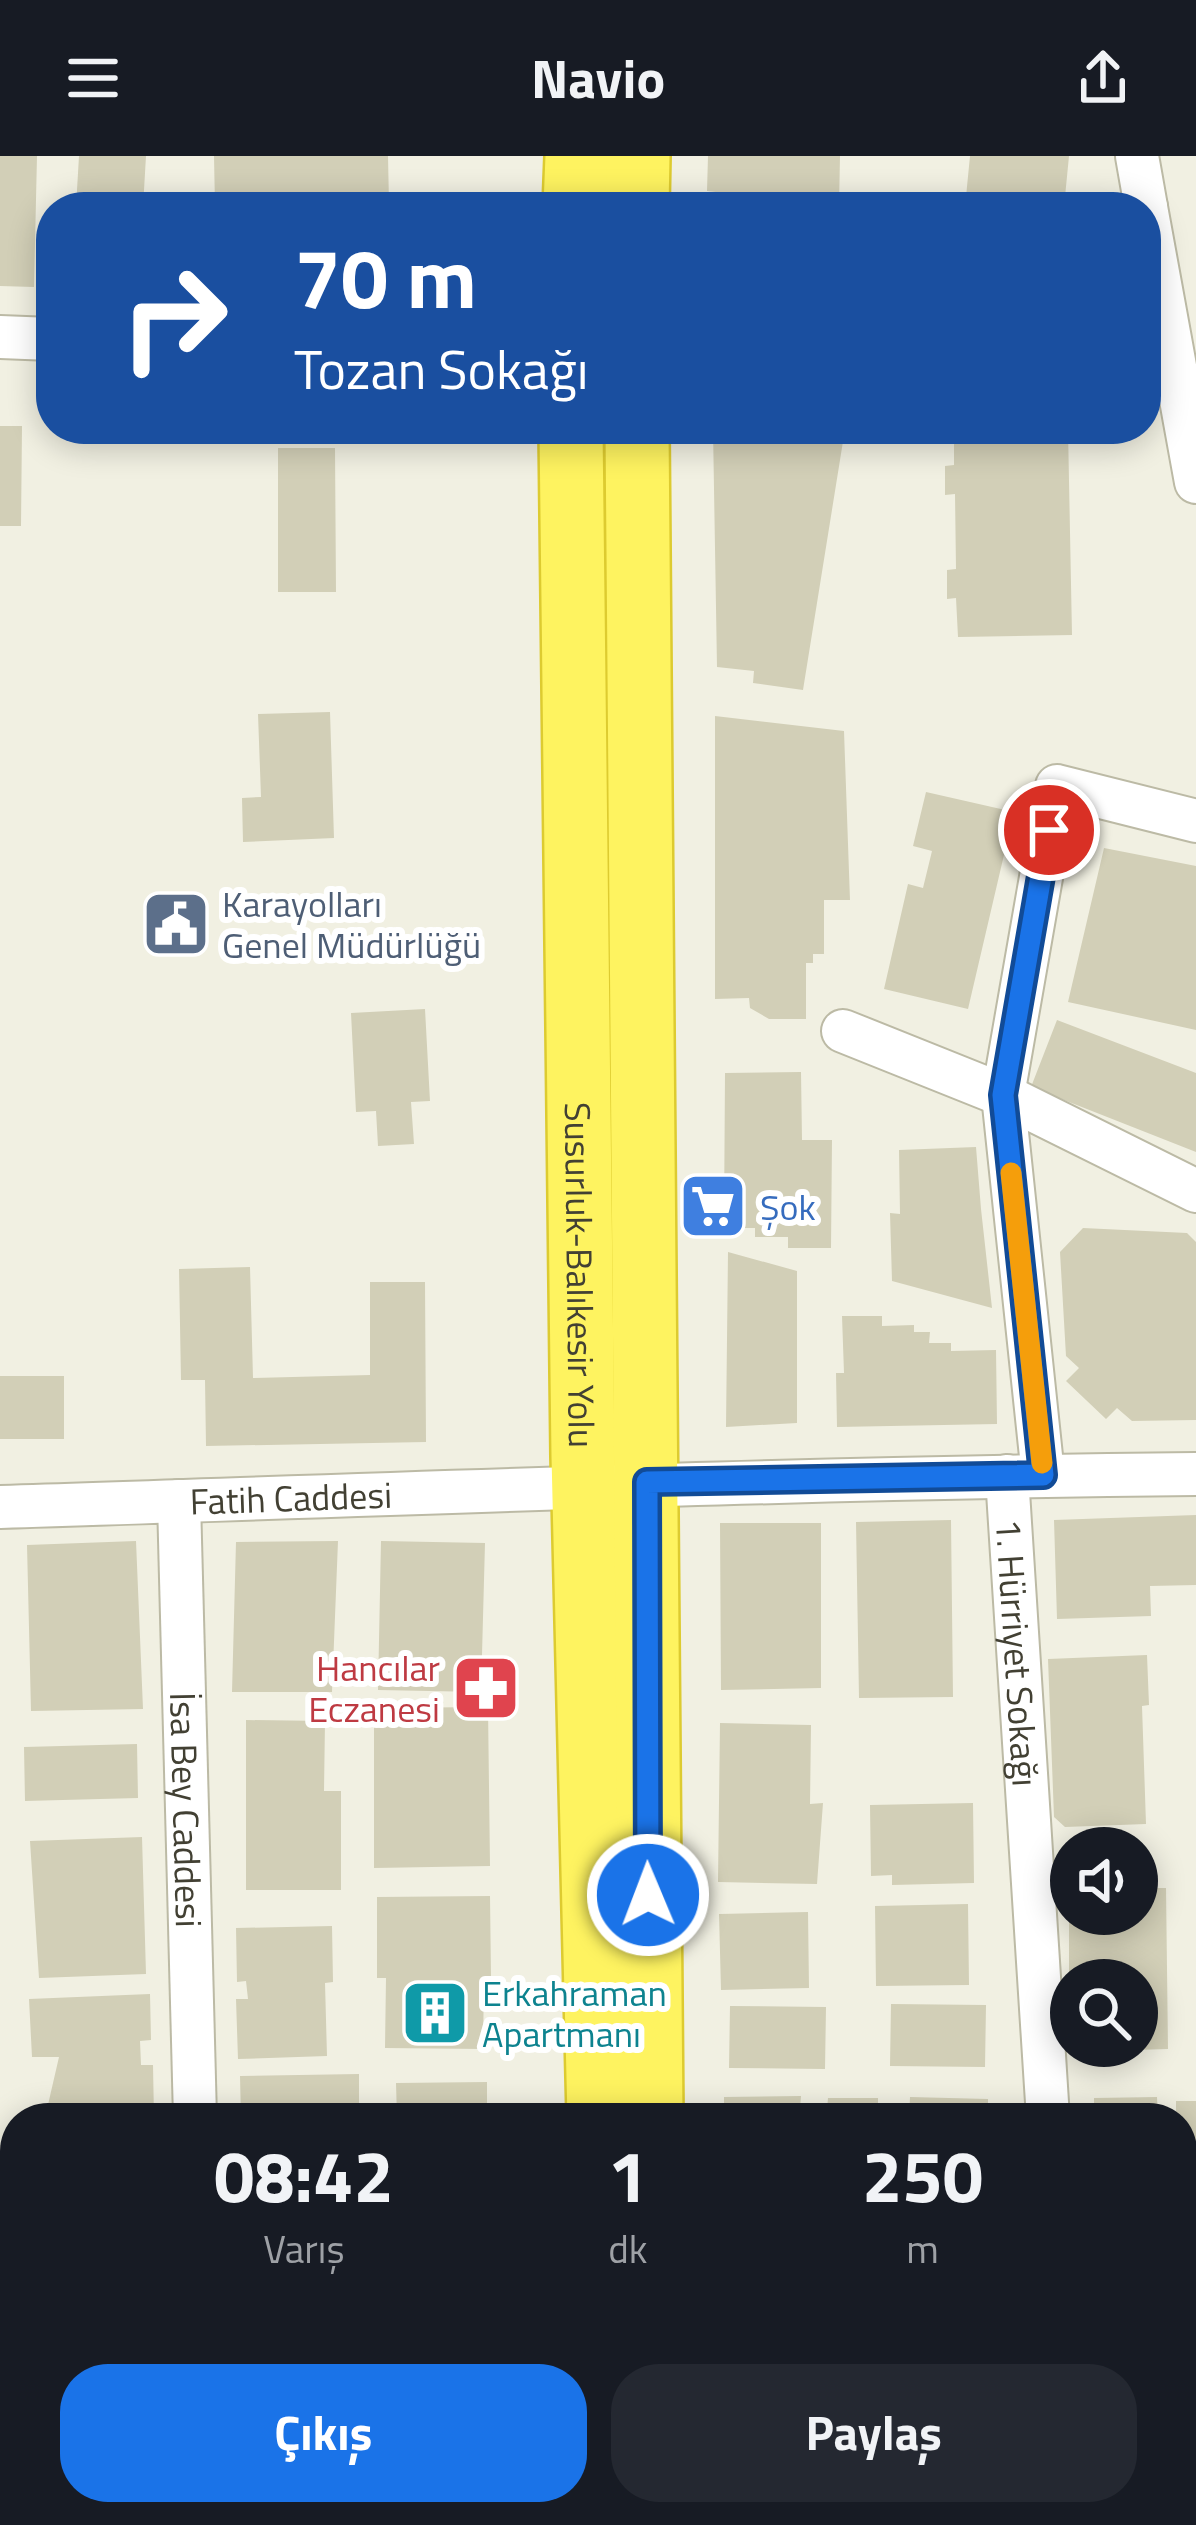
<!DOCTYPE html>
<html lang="tr">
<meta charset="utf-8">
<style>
:root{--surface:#171b24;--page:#242831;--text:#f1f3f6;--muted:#9ea1a6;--accent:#1a73e8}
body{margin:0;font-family:"Titillium Web",sans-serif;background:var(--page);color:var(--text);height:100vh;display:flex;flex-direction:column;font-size:45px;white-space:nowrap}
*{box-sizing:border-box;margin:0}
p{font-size:39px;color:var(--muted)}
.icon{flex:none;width:66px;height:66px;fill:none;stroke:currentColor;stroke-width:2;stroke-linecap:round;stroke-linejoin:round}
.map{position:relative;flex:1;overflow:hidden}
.details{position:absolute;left:0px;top:1947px;width:1197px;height:423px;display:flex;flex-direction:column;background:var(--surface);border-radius:48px 48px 0 0;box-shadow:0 6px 30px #0003}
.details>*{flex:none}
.hud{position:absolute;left:36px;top:36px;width:1125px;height:252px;border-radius:48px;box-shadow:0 6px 30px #0003;background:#1a4fa0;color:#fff;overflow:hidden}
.tools{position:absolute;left:1050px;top:1671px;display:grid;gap:24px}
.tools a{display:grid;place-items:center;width:108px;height:108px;border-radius:50%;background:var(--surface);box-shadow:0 6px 30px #0003;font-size:60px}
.pin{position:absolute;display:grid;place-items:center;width:102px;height:102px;color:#fff;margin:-51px;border:6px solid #fff;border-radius:50%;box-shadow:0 3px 12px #0007}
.me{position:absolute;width:132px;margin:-66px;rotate:359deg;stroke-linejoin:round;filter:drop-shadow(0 0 9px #0008)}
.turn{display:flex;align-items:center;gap:42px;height:252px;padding:0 60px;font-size:54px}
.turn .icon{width:156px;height:156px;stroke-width:2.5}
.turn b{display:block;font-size:84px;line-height:102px}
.eta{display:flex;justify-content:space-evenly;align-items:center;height:204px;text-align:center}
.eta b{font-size:72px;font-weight:700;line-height:84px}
.action{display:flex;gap:24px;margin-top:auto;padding:24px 60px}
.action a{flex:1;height:138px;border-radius:48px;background:var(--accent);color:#fff;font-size:48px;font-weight:700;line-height:138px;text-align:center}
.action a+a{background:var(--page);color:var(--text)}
header{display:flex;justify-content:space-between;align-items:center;height:156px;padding:0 60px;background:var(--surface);font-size:54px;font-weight:700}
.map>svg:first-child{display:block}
.building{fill:#d2cfb7}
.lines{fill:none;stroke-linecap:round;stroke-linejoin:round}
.minor-casing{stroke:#bcbaa5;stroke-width:46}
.highway-casing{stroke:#ddcb30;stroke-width:68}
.minor{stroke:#fff;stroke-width:42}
.highway{stroke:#fef360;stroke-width:63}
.route-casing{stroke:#114b97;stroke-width:30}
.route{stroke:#1a73e8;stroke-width:21}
.slow{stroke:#f59e0b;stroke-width:21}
.labels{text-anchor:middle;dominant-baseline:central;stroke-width:12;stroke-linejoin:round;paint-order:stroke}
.service-label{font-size:36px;fill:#4e5e75;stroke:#fff;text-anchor:start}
.shop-label{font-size:36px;fill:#366cbe;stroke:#fff;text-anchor:start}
.street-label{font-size:36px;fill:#424033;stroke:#fff}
.health-label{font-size:36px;fill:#be3a42;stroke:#fff;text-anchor:end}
.culture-label{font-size:36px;fill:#0d838f;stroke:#fff;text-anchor:start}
</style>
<header><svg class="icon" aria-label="menu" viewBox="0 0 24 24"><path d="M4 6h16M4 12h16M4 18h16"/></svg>Navio<svg class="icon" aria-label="share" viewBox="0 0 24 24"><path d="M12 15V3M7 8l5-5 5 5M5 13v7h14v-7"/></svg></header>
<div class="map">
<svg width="1196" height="2369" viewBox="0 0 1196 2369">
<rect width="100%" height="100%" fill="#f1f0e2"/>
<path class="building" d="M0,0h37l-3,131 -34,-1z
M79,0h67l-3,51h-67z
M214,0h174l1,48 -174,3z
M708,0h132l-1,50 -132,-15z
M970,0h99l-5,51h-99z
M0,270h22l-1,100h-21z
M713,273h132l-42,261 -50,-7 1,-12 -37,-4z
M954,273h114l4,206 -114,2 -2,-39 -9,1v-29l9,-1 -1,-75 -10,1v-29l9,-1z
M278,292h57l1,144h-58z
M330,556l4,126 -91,4 -1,-44 19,-1 -3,-83z
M715,560l129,15 6,169h-26v54h-11v9h-7v56h-37l-19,-11 -1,-10 -34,1z
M926,636l88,20 -46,197 -84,-20 24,-105 15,4 9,-37 -19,-5z
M1104,692l92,18v164l-128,-28z
M425,853l5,92 -19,1 3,42 -36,2 -2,-35 -20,1 -5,-99z
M1057,864l139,53v79l-165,-65z
M801,916l1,68h30l-1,108h-43v-11h-33v-9h-23l1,-8h-9l1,-147z
M976,991l5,62 11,99 -100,-27 -2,-68 10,1 -1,-64z
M1083,1072l104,5 9,9v178l-64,1 -15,-13 -11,11 -40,-38 13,-13 -13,-12 -6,-104z
M728,1096l69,19v152l-71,4z
M250,1111l3,111 117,-3v-93h55l1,160 -220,4 -1,-66h-24l-2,-111z
M842,1160h40v10l32,-1v7h16l-1,11h22v8l45,-1 1,74 -160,3 -1,-54h8z
M0,1220h64v63h-64z
M1196,1359v70l-46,1 1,30 -94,3 -3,-99z
M951,1364l2,177 -94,1 -3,-176z
M720,1367h101v165l-100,2z
M136,1385l7,168 -112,2 -4,-166z
M338,1385l-6,151h-100l4,-150z
M381,1385l104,2 -4,149 -103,-2z
M1147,1499l2,50 -7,1 4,118 -81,3 -11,-10 -6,-158z
M488,1551l2,159 -116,2v-160z
M246,1564l79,1 -1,70h17v99h-95z
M720,1567l91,2 -1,79 13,-1 -6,81 -99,-2z
M137,1588l1,54 -113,3 -1,-54z
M973,1647l1,80 -82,2v-10l-21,1 -1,-71z
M142,1681l4,137 -107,4 -9,-137z
M1137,1732h29l2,161 -98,3v-6h67v-66h-68v-66h68z
M490,1740l1,82 -7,1 -1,70 -98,-1 1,-70h-9v-81z
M968,1748l1,81 -93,1 -1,-80z
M808,1756l1,76 -88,2 -2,-76z
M332,1770l1,56 -8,1 2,73 -89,3 -2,-60h12l-2,-18 -9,1 -1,-54z
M150,1838l1,46 -11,1 1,24h12l1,53h-117l-1,-9h11l12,-52h-27l-3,-58z
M891,1848l95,1 -1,62 -95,-1z
M730,1850l96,1 -1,62 -96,-1z
M359,1918v44h-118l-1,-42z
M487,1926v36h-90l-1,-35z
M801,1940l-1,13h27l1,-11h50v20h-154v-21z
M910,1941l78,2v19h-79z
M1157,1941l1,21h-64v-20z
M1176,1945h20v89h-14v-72h-6z
M6,1972h9v71h-6z
M1182,2123h14v124h-14z
M1,2150h14v105h-11z
M1196,2265v104h-88l-1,-14h75v-88z
M47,2355h101v14h-100z
M237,2355h90v14h-89z
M394,2355h92l1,14h-93z"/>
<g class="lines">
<g class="minor-casing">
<g id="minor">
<path d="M1137,0l9,51"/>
<path d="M1146,51l50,275"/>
<path d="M0,181l51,2"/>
<path d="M843,875l160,64 193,96"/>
<path d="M1043,1319l-40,-380 54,-309 139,35"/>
<path id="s1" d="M1007,1320l41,642"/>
<path id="s2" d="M179,1345l16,617"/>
<path id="s3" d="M0,1351c399,-13 797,-29 1196,-33"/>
<path d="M1182,2077h14"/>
<path d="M0,2099l15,-1"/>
<path d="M205,2355v14"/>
<path d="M1067,2355l1,14"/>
</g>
</g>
<g class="highway-casing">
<g id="highway">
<path d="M575,51l2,-51"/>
<path d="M637,51l1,-51"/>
<path id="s4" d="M571,273l12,1027 16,662"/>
<path d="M637,273l14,1689"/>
<path d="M609,2355l1,14"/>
<path d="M660,2355v14"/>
</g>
</g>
<use href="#minor" class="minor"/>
<use href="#highway" class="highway"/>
</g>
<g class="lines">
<g class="route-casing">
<path id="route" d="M648,1739l-1,-413 396,-7 -40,-380 46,-265"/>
</g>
<use href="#route" class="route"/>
<path class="slow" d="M1011,1017l31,290"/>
</g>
<defs>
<g id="civic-square" transform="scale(3.45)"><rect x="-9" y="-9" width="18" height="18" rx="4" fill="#5c6f8a" stroke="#fff"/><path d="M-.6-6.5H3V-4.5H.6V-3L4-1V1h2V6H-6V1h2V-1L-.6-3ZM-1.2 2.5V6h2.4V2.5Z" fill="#fff"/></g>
<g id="supermarket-square" transform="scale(3.45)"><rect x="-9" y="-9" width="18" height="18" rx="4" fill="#3f7fe0" stroke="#fff"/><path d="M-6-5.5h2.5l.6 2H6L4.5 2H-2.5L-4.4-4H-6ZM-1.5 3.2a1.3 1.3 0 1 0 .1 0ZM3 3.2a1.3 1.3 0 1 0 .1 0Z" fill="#fff"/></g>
<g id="pharmacy-square" transform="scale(3.45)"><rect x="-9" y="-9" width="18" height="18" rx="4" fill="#e0444e" stroke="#fff"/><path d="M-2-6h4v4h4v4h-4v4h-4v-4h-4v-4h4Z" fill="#fff"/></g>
<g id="building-square" transform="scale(3.45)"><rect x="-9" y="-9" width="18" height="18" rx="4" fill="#0f9aa8" stroke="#fff"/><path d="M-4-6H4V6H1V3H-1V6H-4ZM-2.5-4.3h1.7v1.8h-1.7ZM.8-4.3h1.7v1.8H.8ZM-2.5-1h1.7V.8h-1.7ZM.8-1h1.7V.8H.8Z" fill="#fff"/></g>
</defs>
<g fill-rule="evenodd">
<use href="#civic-square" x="176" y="768"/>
<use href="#supermarket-square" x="713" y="1050"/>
<use href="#pharmacy-square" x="486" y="1532"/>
<use href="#building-square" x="435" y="1857"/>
</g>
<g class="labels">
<g class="service-label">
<text x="222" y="747">Karayolları<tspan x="222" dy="41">Genel Müdürlüğü</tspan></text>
</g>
<g class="shop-label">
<text x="760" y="1050">Şok</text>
</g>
<g class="street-label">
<text stroke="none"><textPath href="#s4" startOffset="846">Susurluk-Balıkesir Yolu</textPath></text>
<text stroke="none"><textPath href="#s3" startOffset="291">Fatih Caddesi</textPath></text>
<text stroke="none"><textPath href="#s1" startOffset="177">1. Hürriyet Sokağı</textPath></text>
<text stroke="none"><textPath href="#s2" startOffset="309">İsa Bey Caddesi</textPath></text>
</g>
<g class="health-label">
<text x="440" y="1511">Hancılar<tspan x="440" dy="41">Eczanesi</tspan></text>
</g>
<g class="culture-label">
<text x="482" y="1836">Erkahraman<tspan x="482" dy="41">Apartmanı</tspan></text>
</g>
</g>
</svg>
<div class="tools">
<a><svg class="icon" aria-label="sound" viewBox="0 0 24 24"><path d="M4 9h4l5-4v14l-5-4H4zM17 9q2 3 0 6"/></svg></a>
<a><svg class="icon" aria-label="search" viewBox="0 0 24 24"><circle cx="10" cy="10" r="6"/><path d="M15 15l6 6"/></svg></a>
</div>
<div class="pin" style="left:1049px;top:674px;background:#d93025"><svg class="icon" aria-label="arrive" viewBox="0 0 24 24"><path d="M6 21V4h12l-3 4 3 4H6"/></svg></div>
<svg class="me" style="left:648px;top:1739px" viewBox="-20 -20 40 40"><circle r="17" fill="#1a73e8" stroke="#fff" stroke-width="3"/><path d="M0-11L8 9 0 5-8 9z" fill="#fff"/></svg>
<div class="hud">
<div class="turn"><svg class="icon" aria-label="right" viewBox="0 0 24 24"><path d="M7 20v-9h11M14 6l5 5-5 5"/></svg><div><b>70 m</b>Tozan Sokağı</div></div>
</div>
<section class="details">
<div class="eta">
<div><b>08:42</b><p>Varış</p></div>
<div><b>1</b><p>dk</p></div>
<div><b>250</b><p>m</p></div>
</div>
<div class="action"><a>Çıkış</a><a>Paylaş</a></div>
</section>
</div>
